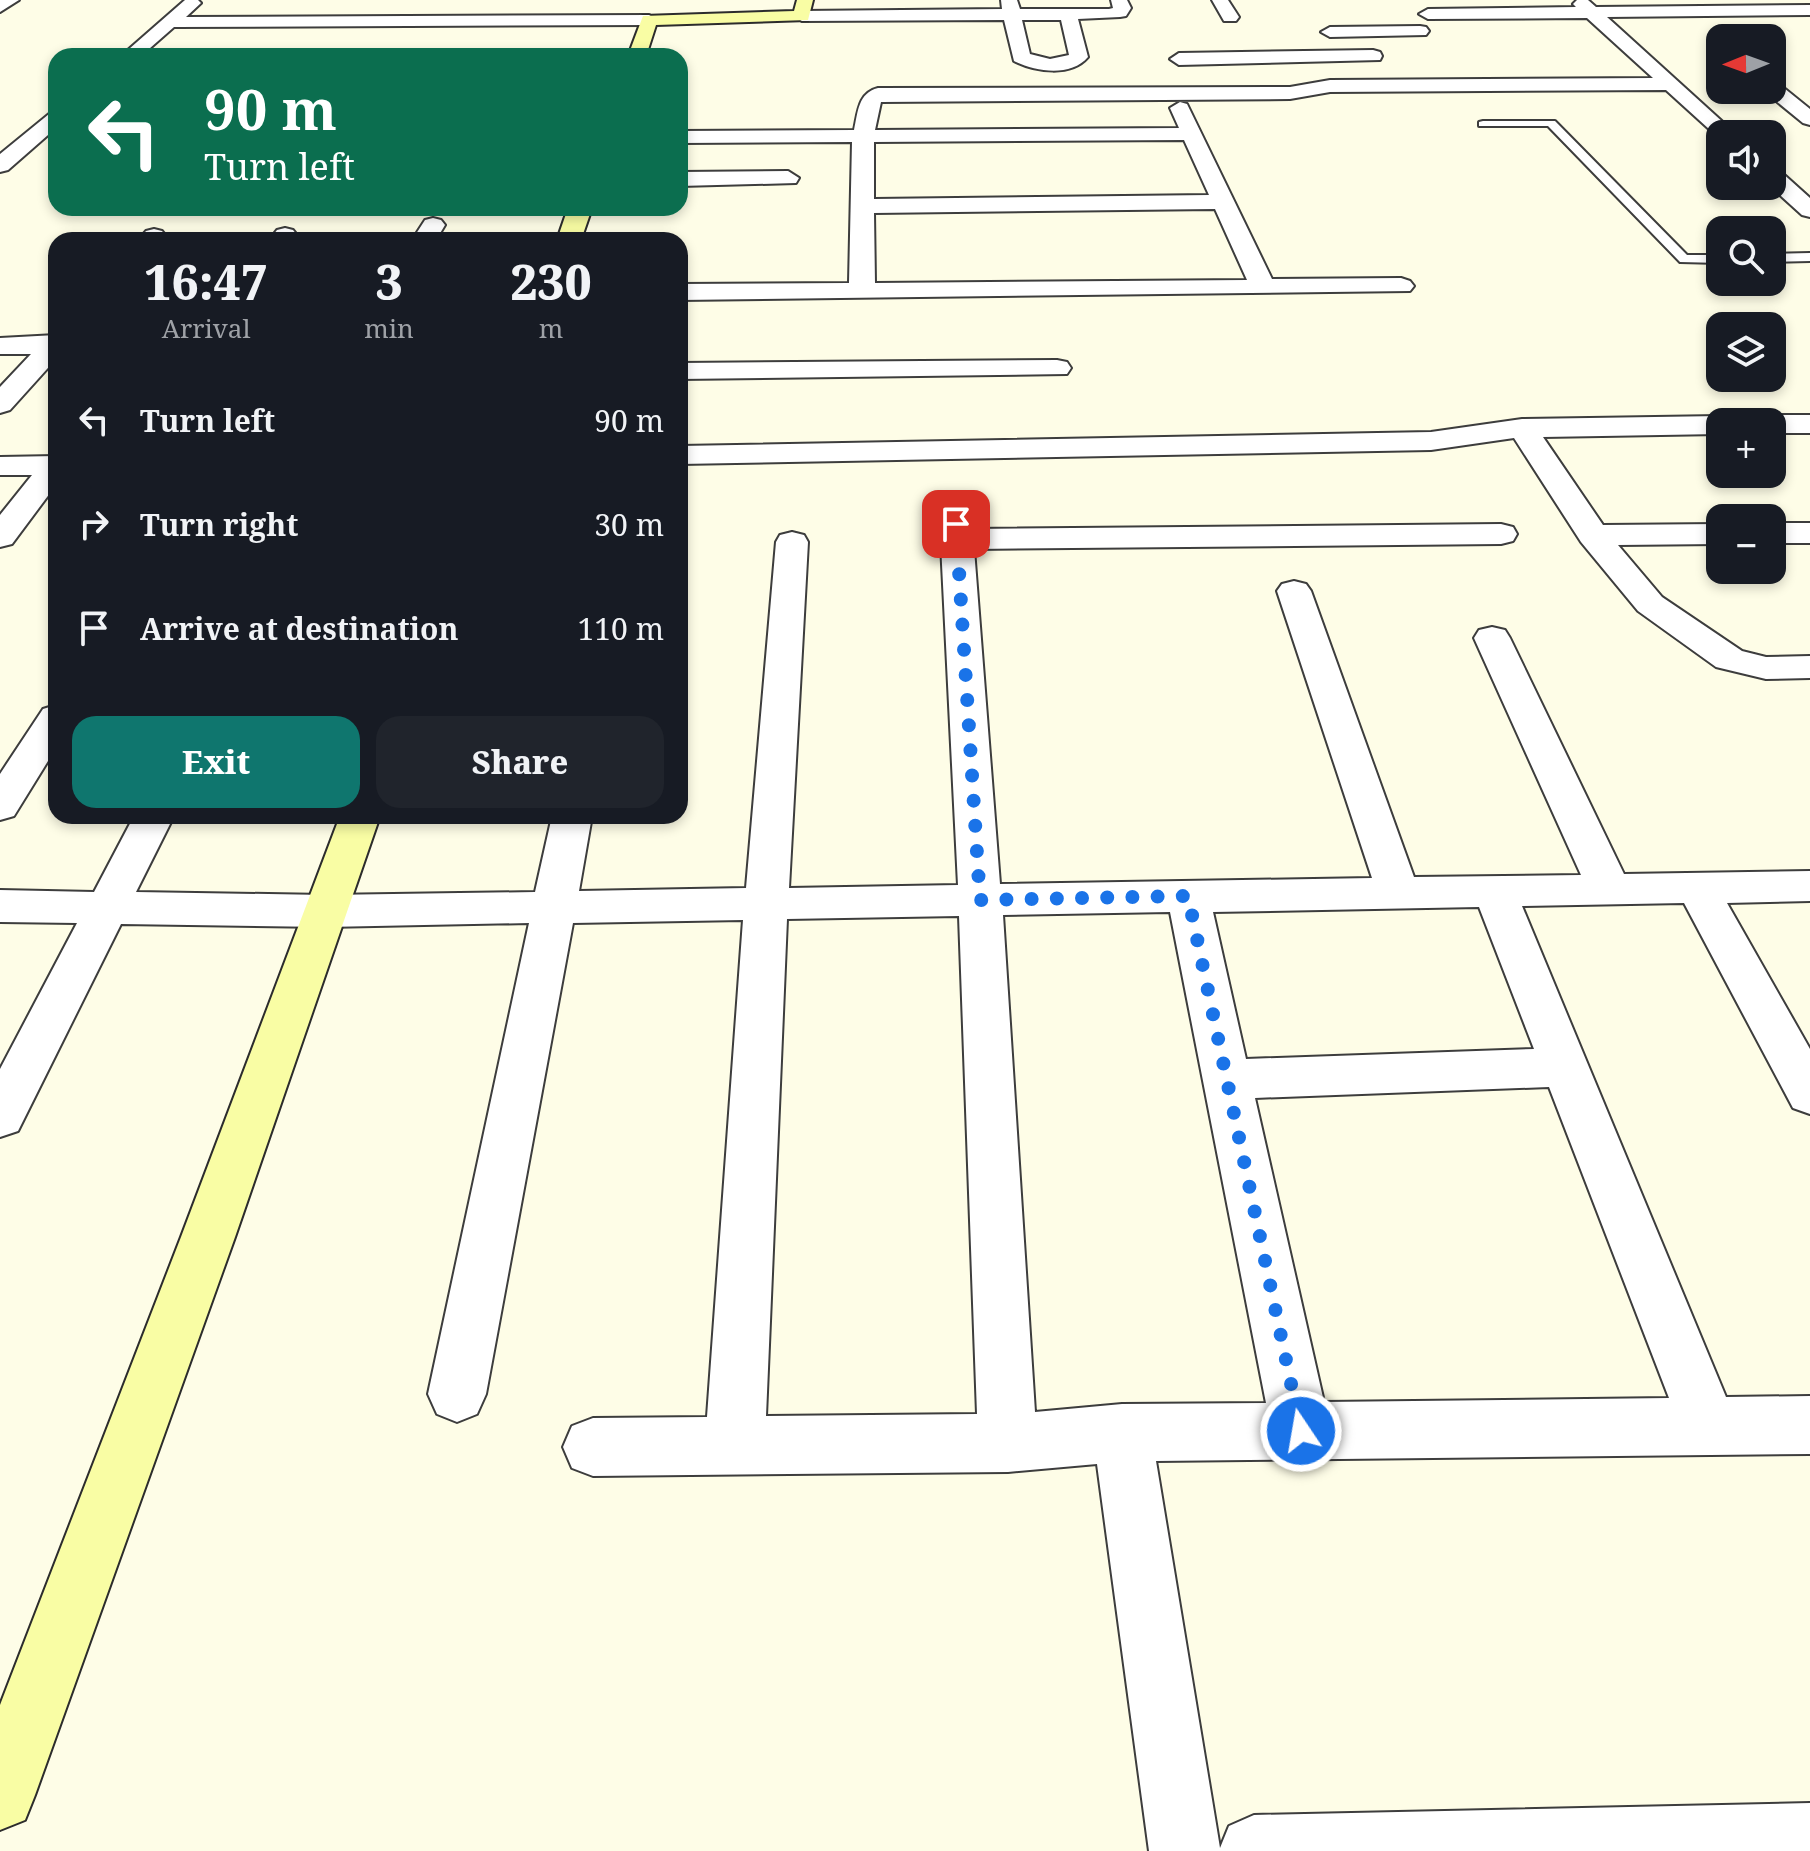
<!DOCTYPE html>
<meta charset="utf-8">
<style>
:root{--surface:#171b24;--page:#20242c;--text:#f1f3f6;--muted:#9ea1a6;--accent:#0f766e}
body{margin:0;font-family:"Noto Serif",serif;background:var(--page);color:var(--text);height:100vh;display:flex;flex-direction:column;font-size:30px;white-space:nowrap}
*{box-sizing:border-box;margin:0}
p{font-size:26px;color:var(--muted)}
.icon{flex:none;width:44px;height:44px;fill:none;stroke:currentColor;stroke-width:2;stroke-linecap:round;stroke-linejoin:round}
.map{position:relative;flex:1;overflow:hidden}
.drawer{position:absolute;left:48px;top:232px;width:640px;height:592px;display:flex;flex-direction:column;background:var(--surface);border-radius:24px;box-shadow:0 4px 12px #0003}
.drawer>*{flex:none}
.guide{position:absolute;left:48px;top:48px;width:640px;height:168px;border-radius:24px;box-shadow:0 4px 12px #0003;background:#0b6e4f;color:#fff;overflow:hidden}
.needle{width:52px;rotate:269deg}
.controls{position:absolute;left:1706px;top:24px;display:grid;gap:16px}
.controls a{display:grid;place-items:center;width:80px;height:80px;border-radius:16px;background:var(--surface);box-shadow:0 4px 12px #0003;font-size:40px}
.pin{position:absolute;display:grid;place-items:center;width:68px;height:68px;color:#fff;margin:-34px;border-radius:16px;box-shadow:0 4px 12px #0006}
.me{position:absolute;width:88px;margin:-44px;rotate:348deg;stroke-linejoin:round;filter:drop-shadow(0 0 6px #0008)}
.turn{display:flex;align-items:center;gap:28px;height:168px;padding:0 24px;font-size:36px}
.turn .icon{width:104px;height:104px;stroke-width:2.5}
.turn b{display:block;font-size:56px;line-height:68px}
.eta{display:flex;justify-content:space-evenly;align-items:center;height:136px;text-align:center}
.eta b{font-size:48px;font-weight:800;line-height:56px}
.action{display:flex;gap:16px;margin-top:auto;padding:16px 24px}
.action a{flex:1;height:92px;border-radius:24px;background:var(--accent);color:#fff;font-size:32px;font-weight:800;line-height:92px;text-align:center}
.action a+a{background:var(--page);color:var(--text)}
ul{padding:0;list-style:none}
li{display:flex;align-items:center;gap:24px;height:104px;padding:0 24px}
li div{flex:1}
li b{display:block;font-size:30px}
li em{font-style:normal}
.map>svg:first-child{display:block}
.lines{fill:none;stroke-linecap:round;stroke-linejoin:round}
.lane-casing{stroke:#3d3d3d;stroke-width:4}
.street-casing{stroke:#3d3d3d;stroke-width:4}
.secondary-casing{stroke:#2c2c2c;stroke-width:4}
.lane{fill:#fff;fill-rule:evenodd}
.street{fill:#fff;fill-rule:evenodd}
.secondary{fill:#f9fda4;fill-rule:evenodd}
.route{stroke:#1a73e8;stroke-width:14;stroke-dasharray:0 25.2}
</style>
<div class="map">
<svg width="1810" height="1851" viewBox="0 0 1810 1851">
<rect width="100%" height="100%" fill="#fefde7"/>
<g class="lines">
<g class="lane-casing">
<path id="lane" d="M1483,121h72l132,134h33v8l-40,-1 -132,-136h-69v-4z
M1810,253v8l-38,1v-8z"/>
</g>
<g class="street-casing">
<path id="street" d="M0,0h19l-19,12z
M185,0h13l3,3 -15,14 463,-2 9,5 -9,5 -475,2 -33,29h-20z
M1001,0h16l3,9h89l4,-1 -2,-8h16l4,8 -5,8 -6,1 -42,2 10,38c-17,20 -52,15 -74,4l-10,-41 -202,1 -9,-5 9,-5 200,-2zM1022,20h39l8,35 -19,4 -20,-5z
M1212,0h16l11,17 -3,4h-12z
M1577,0h11l8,7 214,-2v10l-203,2 129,117h-16v5l-54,-49 -336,2 -40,7 -409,3 -6,28 304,-2 -9,-20 10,-6 7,2 85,175 129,-1 9,3 4,5 -4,5 -730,9v-16l169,-1 3,-141 -172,1v-12l174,-1c4,-18 4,-37 24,-42l412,-1 40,-7 323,-2 -66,-60 -159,1 -9,-5 9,-5 148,-2 -3,-3zM1184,140l25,55 -335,4v-57zM1215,209l32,71 -372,3 -1,-70z
M1420,26l6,1 3,4 -3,4 -96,2 -9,-5 9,-5z
M1373,50l7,2 2,4 -2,4 -201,5 -9,-6 9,-6z
M1772,82l7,2 31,25v16l-7,-2 -38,-31 -1,-2h8z
M56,112v16l-48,42 -8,2v-18l49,-40z
M1772,169l8,2 30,27v19l-8,-2 -32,-29z
M788,171l11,7 -3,5 -116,3v-14z
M433,218l8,2 4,5 -9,15h-24l13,-20z
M285,228l8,2 4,5 -4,5h-24l8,-10z
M154,229l8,2 4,5 -3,4h-25l8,-9z
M56,335v24l-46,51 -10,3v-26l31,-33h-31v-16z
M1057,360l10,2 4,6 -4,6 -387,5v-16z
M1772,415h38v18h-38v-11h-13l3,-4z
M1720,416l13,6h-13v12l-177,3 60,88 117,-1v20l-102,1 44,52 80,54 24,6 44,-1v22l-44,1 -50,-12 -78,-56 -57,-69 -67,-104 -83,12 -751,14v-18l751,-14 91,-13z
M56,456v29l-44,59 -12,3v-32l32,-40h-32v-18z
M956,514l11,3 6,12 528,-5 12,3 4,7 -4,7 -12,3 -527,5 26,335 372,-6 -95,-287 5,-7 12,-3 12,3 5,7 103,286 167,-2 -107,-237 5,-8 13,-3 13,3 5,8 114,236 186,-3v30l-83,2 83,146v65l-17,-6 -109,-205 -162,3 204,491 84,-1v58l-654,7 64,387 9,-22 25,-11 556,-12v48h-661l-52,-387 -89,8 -415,4 -21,-8 -9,-21 9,-21 21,-8 114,-1 36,-497 -170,3 -87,471 -9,20 -20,8 -20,-8 -9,-20 101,-471 -203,4 -205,-3 -103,207 -18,6v-68l77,-146 -77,-1v-32l94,2 40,-76h40l-38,76 190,3 209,-3 17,-76h40l-13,75 167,-3 30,-346 4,-7 12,-3 12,3 4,7 -19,346 169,-3 -18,-361 5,-7zM1479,907l55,142 -288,10 -33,-147zM1170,912l96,491 -144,1 -87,8 -32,-497zM959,916l18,498 -211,2 21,-497zM1549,1087l120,311 -345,4 -69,-304z
M1772,523h38v20h-38z
M56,705v43l-42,68 -14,4v-46l43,-65z"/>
</g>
<g class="secondary-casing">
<path id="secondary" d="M797,0h16l-5,20 -152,5 -10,31h-18l15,-40 151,-5z
M568,208h24l-11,32h-24z
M340,816h40l-145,421 -200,558 -10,25 -25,10v-125l181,-468z"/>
</g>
<use href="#lane" class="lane"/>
<use href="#street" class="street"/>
<use href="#secondary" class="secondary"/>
</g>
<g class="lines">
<path class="route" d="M956,524l24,376 208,-4 113,535"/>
</g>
</svg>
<div class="controls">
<a><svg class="needle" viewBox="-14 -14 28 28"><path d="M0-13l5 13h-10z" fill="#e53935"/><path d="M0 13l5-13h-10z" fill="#9ea1a6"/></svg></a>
<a><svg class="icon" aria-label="sound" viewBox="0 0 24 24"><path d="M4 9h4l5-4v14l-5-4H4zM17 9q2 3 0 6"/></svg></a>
<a><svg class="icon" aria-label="search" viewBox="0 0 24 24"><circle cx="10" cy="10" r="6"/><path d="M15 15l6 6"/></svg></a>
<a><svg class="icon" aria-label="layers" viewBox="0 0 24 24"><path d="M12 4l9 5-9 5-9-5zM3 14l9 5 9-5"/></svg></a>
<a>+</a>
<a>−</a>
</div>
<div class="pin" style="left:956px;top:524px;background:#d93025"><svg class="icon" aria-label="arrive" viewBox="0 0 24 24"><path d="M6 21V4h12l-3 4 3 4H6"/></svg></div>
<svg class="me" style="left:1301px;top:1431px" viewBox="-20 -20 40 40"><circle r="17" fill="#1a73e8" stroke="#fff" stroke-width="3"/><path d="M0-11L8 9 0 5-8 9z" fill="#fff"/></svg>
<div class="guide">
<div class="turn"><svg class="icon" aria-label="left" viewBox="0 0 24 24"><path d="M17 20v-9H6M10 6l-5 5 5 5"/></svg><div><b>90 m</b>Turn left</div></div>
</div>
<section class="drawer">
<div class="eta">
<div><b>16:47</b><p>Arrival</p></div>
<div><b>3</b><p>min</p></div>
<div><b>230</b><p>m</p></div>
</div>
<ul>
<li><svg class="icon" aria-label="left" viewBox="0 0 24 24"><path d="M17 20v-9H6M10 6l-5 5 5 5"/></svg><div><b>Turn left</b></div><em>90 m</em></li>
<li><svg class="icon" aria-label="right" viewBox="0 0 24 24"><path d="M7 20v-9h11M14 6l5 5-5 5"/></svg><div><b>Turn right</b></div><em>30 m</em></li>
<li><svg class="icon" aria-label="arrive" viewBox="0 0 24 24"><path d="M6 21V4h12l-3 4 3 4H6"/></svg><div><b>Arrive at destination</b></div><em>110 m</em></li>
</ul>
<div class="action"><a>Exit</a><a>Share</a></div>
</section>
</div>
